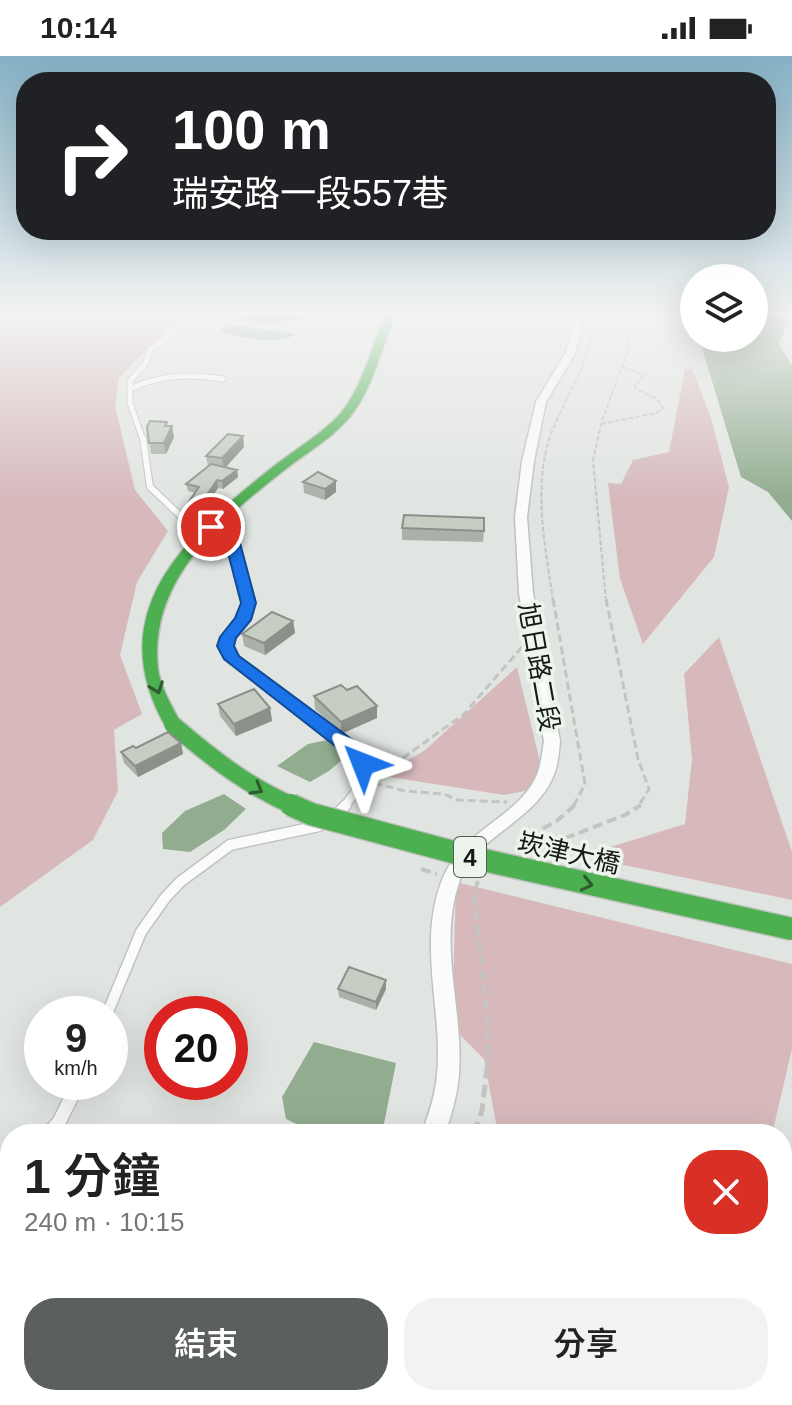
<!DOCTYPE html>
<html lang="zh-TW">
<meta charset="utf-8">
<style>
:root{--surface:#fff;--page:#f2f2f2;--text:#222;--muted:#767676;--accent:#5c605c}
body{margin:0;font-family:Helvetica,"Noto Sans TC",sans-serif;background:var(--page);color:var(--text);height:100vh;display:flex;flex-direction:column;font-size:30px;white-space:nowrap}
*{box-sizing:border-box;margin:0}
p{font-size:26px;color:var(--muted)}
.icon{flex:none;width:44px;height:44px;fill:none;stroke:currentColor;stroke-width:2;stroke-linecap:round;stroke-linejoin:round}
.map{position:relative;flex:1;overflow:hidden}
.details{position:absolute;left:0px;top:1068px;width:792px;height:282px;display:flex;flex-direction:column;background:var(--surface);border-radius:32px 32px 0 0;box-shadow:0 8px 32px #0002}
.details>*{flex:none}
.banner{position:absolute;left:16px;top:16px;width:760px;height:168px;border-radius:32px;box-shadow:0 8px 32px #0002;background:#202124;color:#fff;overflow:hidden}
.tools{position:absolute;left:680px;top:208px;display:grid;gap:16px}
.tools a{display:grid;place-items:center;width:88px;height:88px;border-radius:50%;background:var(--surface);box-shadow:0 8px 32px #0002;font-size:40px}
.speed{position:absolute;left:24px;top:940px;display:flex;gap:16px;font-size:40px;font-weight:700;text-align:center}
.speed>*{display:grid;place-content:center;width:104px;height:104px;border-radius:50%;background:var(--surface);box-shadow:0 8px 32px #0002;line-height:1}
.speed small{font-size:20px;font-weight:400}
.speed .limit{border:12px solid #d22;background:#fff;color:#111}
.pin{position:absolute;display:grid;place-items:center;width:68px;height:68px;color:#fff;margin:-34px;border:4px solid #fff;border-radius:50%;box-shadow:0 2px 8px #0007}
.me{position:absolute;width:88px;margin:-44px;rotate:315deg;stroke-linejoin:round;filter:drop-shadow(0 0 6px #0008)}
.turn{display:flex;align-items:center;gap:28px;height:168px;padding:0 24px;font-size:36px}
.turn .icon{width:104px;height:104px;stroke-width:2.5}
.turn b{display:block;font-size:56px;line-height:68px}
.round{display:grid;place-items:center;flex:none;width:84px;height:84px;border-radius:32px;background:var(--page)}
.summary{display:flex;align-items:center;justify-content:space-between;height:136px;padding:0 24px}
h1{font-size:48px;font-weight:600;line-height:60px}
.primary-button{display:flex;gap:16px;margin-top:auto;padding:16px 24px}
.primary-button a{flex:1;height:92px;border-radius:32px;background:var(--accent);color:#fff;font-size:32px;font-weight:600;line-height:92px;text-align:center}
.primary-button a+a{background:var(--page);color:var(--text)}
.status{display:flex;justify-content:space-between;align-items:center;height:56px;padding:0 40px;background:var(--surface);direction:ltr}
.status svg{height:22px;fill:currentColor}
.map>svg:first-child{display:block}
.forest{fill:#d7b9bc}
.water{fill:#92ac90}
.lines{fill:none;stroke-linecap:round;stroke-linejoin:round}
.lane-far4-casing{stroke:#bfc2bf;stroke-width:7}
.lane-far3-casing{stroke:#bfc2bf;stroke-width:8}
.lane-far2-casing{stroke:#bfc2bf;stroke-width:11}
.lane-far1-casing{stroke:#bfc2bf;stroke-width:13}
.lane-casing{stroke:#bfc2bf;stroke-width:16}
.street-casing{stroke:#bfc2bf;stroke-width:3}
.fast-casing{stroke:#bfc2bf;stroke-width:3}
.path-far3{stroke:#c4c4c4;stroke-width:2;stroke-dasharray:5 2;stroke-linecap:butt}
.path-far2{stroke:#c4c4c4;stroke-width:3;stroke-dasharray:8 4;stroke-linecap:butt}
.path-far1{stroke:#c4c4c4;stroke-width:4;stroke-dasharray:10 5;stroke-linecap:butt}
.path{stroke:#c4c4c4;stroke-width:5;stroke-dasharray:13 6;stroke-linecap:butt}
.lane-far4{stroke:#fafbfa;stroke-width:5}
.lane-far3{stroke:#fafbfa;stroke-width:6}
.lane-far2{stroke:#fafbfa;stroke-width:8}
.lane-far1{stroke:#fafbfa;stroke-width:10}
.lane{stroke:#fafbfa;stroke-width:13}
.street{fill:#fafbfa;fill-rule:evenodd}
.fast{fill:#4caf50;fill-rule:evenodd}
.fast-bridge-far1-casing{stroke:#bfc2bf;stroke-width:20;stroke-linecap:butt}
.fast-bridge-casing{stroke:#bfc2bf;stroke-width:25;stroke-linecap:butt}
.fast-bridge-far1{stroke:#4caf50;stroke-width:17}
.fast-bridge{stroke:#4caf50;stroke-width:22}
.wall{fill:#aab1a9}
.shaded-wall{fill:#8b9089}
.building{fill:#c6cec4;stroke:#8b9089;stroke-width:2}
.oneway{stroke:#2e5c30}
.route{fill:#1a73e8;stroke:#114b97;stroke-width:2}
.labels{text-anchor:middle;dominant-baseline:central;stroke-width:7;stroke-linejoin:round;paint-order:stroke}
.shield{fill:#edf4ec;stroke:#565a56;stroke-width:2}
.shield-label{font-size:24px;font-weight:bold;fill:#151815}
.street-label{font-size:26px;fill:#151815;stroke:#edf4ec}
</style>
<div class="status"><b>10:14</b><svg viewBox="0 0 49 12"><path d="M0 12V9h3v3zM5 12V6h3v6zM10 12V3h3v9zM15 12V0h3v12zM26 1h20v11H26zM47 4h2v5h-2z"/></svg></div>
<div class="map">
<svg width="792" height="1349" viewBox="0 0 792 1349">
<rect width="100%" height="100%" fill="#e1e5e1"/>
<path class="forest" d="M0,256h183l-64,66 -4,28 20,84 33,41 -31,51 -17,73 22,59 -28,16 4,61 -25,49 -93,67z
M685,313h7l19,49 18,69 -15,70 -71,87 -23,-65 -12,-96 13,1 12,-24 36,-8z
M719,581l73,215v48l-211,-44 104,-32 7,-65 -8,-85z
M517,611l26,107 -13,16 -26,5 -121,-19 42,-26z
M456,826l336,82v85l-20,85h-274l-14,-75 -32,-32z
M533,1340h77l-5,9h-71z"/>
<path class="water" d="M324,256l2,3 -8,4c-28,-1 -64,13 -89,-6z
M754,256h37l-12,32 13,22v155l-24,-29 -27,-15 -42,-139h55z
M230,269l66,9c-15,12 -60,4 -77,-4z
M332,683l18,14 -21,18 -19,11 -33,-16 31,-22z
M224,738l22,15 -22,21 -34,22 -27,-3 -1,-16 23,-22z
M314,986l82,21 -13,66 -6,5h-59l-32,-15 -4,-22z
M792,1216v133h-55l4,-9h41v-100z"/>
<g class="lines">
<g class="lane-far4-casing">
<path id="lane-far4" d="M130,333c32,-15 59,-15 93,-10
M143,384l-13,-37v-22l16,-18 4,-13 51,-38"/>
</g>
<g class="lane-far3-casing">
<path id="lane-far3" d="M143,382l7,49 35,33 26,7 21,16 16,58"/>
</g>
<g class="lane-far2-casing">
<path id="lane-far2" d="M247,543c0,21 -16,29 -22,47l7,13 129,99 2,24 -19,25"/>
</g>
<g class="lane-far1-casing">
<path id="lane-far1" d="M340,755l6,-6
M107,958l34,-82 24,-34 15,-16 50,-37 89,-19"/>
</g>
<g class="lane-casing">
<path id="lane" d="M48,1078l11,-12 20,-40
M0,1122l10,-8"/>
</g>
<g class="street-casing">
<path id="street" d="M576,256h8l-8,40 -30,50 -12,59 -7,56 6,76 27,148c-1,12 -2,25 -7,36 -19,45 -76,58 -93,103 -23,64 4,130 -1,195 -2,21 -7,39 -14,59h-24c8,-20 14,-38 16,-59 6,-65 -20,-132 5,-195 20,-51 74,-61 94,-103 5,-11 6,-24 8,-36l-25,-148 -4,-76 7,-56 14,-59 30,-50z
M108,1340h32l-4,9h-32z"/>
</g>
<g class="fast-casing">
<path id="fast" d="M386,256h10c-15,36 -22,76 -47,106 -17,20 -41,34 -62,50 -64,50 -139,111 -129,201 3,20 15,39 24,56l-3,4h-12c-69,-117 20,-194 107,-263 22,-17 48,-32 67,-53 23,-29 31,-68 45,-101z"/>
</g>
<path class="path-far3" d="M615,256l9,6
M601,368l55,-11 7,-5 -6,-9 -21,-10 -1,-5 7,-5v-4l-20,-9
M553,545c-7,-51 -20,-110 -4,-161 14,-43 47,-81 44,-128
M606,545l-13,-141 8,-36 28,-77 -7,-35"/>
<path class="path-far2" d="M553,543l32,185 -12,23
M606,543l32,160 11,30 -11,18
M372,720l17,-8 75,-54 58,-67
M374,727l31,8 39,3 13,6 50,2"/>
<path class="path-far1" d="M517,788l41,-24 17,-15
M537,793l88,-34 16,-10
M421,813l16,5
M478,825l-4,12 13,123v54"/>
<path class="path" d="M474,1078l8,-24 5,-42
M192,1349l7,-9"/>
<use href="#lane-far4" class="lane-far4"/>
<use href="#lane-far3" class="lane-far3"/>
<use href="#lane-far2" class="lane-far2"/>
<use href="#lane-far1" class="lane-far1"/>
<use href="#lane" class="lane"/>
<use href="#street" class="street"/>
<use href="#fast" class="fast"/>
<g class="fast-bridge-far1-casing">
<path id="fast-bridge-far1" d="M173,669c39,33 75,62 123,82"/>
</g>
<g class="fast-bridge-casing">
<path id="fast-bridge" d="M291,749l20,9 168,45 313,70"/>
</g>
<use href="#fast-bridge-far1" class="fast-bridge-far1"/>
<use href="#fast-bridge" class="fast-bridge"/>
</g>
<path class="wall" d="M167,366v4l7,11 -8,17h-15l-4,-27z
M243,380l1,11 -18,20 11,3 1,7 -15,12 -5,-1 -18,27 -13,-1 -1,-8 9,-13 -7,-2 -2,-7 22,-18 -2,-10z
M303,426l33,10 -11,8 -21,-7z
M402,472l82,3 -1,11 -81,-2z
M293,565l2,12 -30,22 -21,-9 -2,-12z
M347,634l30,28 -36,16 -26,-25 -1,-13z
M218,648l52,4 2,13 -36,15 -16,-20z
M181,687l2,11 -45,23 -14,-14 -3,-11z
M386,924v9l-10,21 -37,-13 -1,-8z"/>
<path class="shaded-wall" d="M172,370l2,11 -8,17 -2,-11z
M243,380l1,11 -20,22 -2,-11z
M237,414l1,7 -15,12 -1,-8z
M217,424l1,8 -18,27 -2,-7z
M336,425v11l-11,8v-11z
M293,565l2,12 -30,22 -1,-12z
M377,650v12l-36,16v-12z
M270,652l2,13 -36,15 -2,-12z
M181,687l2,11 -45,23 -3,-11z
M386,924v9l-10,21v-8z"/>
<path class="building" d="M150,365l17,1 -2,4h7l-8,17h-15l-2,-16z
M228,378l15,2 -21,22 -16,-2z
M211,408l26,6 -15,11 -5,-1 -19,28 -12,-2 13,-19 -13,-3z
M318,416l18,9 -11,8 -22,-7z
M404,459l80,3v13l-82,-3z
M272,556l21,9 -29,22 -22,-9z
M341,629l6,5 10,-4 20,20 -36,16 -27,-26z
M254,633l16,19 -36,16 -16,-20z
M168,676l13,11 -46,23 -14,-14 12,-6 3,2z
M349,911l37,13 -10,22 -38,-13z"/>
<defs><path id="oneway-chevron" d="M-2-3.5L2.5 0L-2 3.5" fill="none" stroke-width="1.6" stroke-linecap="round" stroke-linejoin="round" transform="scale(2)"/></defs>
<g class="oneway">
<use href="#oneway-chevron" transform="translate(157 632) rotate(70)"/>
<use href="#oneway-chevron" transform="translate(257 733) rotate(30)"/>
<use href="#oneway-chevron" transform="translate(587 828) rotate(13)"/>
</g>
<linearGradient id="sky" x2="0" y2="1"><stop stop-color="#85b1c5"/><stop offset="0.58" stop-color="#f2f3f2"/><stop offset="1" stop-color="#f2f3f2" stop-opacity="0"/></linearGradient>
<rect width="792" height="445" fill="url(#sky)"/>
<path class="route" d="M211,467l29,20 16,60 -5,17 -15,18 -2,8 5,10 123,91 11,17 -3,5h-13l-9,-13 -124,-97 -7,-13 3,-9 15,-19 6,-15 -15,-58 -22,-18z"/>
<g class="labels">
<rect class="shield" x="454" y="781" width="32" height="40" rx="6"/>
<g class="shield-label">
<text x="470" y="801">4</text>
</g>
<g class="street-label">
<text transform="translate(539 611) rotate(80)">旭日路二段</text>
<text transform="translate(569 797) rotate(13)">崁津大橋</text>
</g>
</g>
</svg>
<div class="tools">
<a><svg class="icon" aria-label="layers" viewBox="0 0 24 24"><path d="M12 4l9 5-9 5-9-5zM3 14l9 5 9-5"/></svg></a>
</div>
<div class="speed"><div>9<small>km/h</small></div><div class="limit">20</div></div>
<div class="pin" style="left:211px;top:471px;background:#d93025"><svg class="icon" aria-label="arrive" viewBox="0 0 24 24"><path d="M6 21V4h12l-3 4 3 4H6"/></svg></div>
<svg class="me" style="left:363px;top:708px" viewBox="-20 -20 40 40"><path d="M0-17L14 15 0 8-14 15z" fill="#1a73e8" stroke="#fff" stroke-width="4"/></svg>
<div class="banner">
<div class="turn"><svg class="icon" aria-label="right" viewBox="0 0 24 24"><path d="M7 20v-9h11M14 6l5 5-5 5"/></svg><div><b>100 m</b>瑞安路一段557巷</div></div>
</div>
<section class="details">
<div class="summary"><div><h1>1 分鐘</h1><p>240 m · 10:15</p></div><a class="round" style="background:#d93025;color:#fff"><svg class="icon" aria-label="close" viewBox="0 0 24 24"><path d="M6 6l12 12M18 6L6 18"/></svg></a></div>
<div class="primary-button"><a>結束</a><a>分享</a></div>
</section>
</div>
